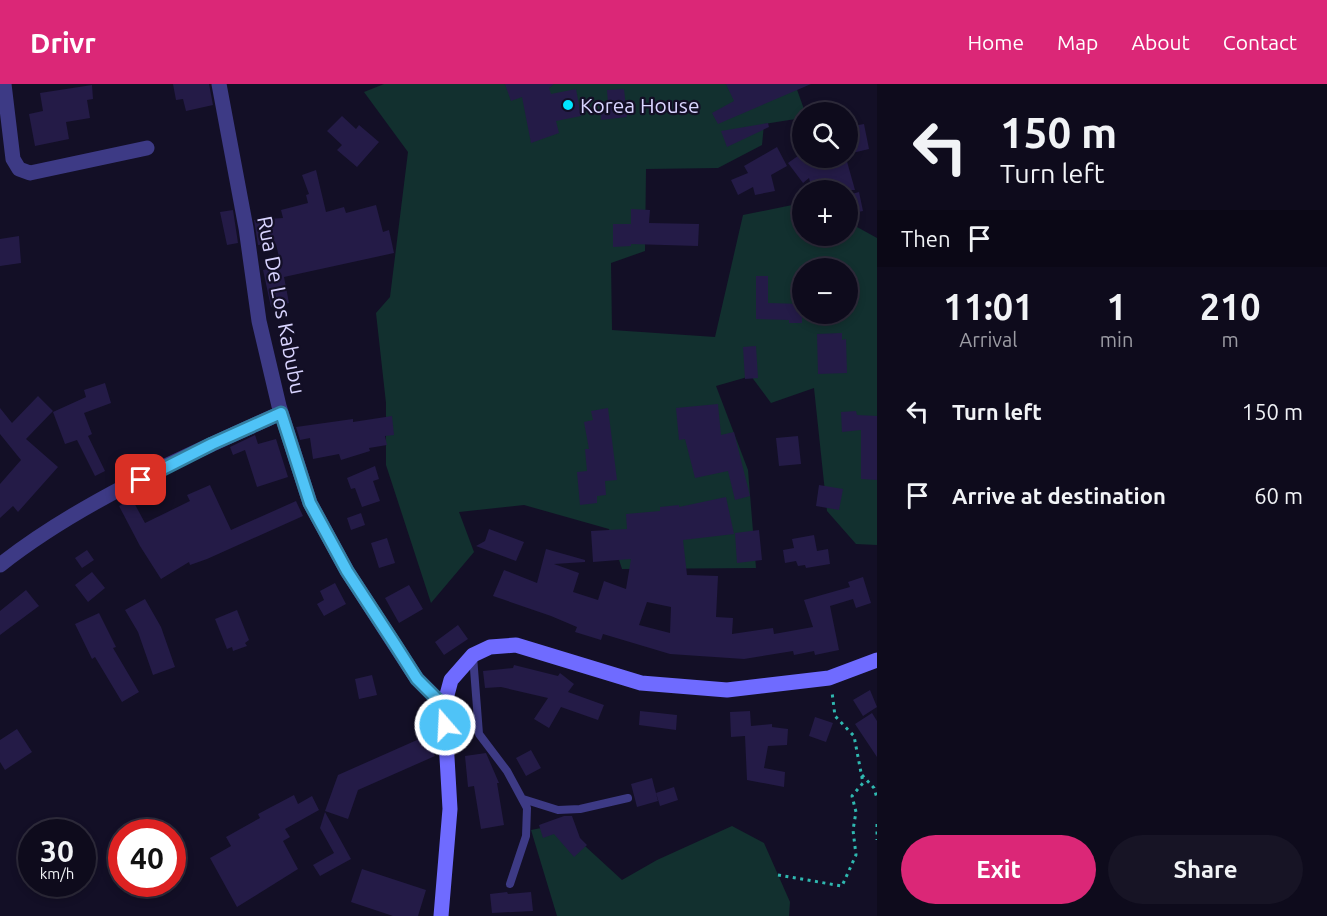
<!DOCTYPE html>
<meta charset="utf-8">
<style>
:root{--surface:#0e0b1c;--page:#171425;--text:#f1f3f6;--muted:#9b9ba3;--line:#2e2b3b;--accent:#db2777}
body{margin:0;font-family:Ubuntu,sans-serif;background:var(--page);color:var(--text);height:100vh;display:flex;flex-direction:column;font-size:22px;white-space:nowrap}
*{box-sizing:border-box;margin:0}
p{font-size:20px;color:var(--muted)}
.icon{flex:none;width:33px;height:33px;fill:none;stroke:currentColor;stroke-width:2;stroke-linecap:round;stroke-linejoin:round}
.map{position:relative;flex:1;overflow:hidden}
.drawer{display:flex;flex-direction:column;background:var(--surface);width:450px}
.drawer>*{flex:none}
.banner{background:#0e0b1c;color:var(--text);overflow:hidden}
.fabs{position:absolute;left:792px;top:18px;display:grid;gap:12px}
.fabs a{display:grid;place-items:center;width:66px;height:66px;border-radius:50%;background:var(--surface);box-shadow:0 3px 9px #0003,0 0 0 2px var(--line);font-size:30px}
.speed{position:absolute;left:18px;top:735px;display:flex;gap:12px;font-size:30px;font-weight:700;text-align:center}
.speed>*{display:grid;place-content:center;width:78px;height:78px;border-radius:50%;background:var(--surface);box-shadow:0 3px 9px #0003,0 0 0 2px var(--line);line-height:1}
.speed small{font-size:15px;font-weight:400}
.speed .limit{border:9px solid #d22;background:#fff;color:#111}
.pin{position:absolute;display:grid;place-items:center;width:51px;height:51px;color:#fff;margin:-26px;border-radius:12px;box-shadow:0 3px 9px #0006}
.me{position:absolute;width:66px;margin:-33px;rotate:341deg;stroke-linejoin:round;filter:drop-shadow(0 0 4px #0008)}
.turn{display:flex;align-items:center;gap:21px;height:126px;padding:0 24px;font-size:27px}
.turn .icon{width:78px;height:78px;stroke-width:2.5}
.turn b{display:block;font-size:42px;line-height:51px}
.then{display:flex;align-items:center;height:57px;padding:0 24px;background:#0003;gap:12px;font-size:22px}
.eta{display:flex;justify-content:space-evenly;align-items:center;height:102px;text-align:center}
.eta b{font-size:36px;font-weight:600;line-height:42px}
.action{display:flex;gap:12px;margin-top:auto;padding:12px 24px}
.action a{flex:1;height:69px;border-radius:36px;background:var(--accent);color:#fff;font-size:24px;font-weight:600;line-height:69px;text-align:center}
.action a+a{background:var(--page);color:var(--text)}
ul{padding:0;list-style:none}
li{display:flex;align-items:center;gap:18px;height:84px;padding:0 24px}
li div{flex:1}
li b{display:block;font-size:22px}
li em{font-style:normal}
header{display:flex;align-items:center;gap:36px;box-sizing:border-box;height:84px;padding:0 30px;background:var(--accent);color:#fff}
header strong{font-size:28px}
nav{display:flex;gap:33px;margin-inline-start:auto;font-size:21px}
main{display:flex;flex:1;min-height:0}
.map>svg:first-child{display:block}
.green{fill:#12302f;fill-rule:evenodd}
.building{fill:#241b47;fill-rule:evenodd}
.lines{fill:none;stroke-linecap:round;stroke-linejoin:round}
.path{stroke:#2fb8b0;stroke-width:3;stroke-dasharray:3 4.5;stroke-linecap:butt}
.lane{stroke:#3d3a85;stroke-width:8}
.street{stroke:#3d3a85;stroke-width:15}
.secondary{stroke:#6f6bff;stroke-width:15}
.route-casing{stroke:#337fa1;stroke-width:15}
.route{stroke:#4fc3f7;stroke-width:10}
.poi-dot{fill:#00e5ff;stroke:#130f26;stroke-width:2}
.labels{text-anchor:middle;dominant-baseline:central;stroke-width:4.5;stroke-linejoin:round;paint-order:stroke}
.poi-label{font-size:21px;fill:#d9d4ff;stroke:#130f26;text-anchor:start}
.street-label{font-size:21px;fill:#d9d4ff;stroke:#130f26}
</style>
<header>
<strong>Drivr</strong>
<nav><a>Home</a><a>Map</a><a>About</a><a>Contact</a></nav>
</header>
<main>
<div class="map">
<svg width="877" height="832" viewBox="0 0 877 832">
<rect width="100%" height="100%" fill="#130f26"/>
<path class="green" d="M384,0h411l10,28h-3v6l-38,6 -2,21 -44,23 -72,1 -1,82 -34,12 1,67 103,7 28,-122 59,-12v33h46v-14l29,16v307l-21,-1 -29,-33 -13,-123 -43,15 -20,-27 -35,10 32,84 8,98 -134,1 -13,-40 -85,-24 -65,7 15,40 -43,51 -45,-138v-62l-10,-90 14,-16 18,-145 -44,-60zM802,184h46v46h-46z
M561,740l61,56 35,-20 75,-34 32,17 26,59 -1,14h-232l-26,-86z"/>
<path class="building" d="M173,0h36l4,21 -27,6 -3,-12 -7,1z
M505,0h49l-5,4 2,6 25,-5 5,27 -25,5 3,12 -28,10 -9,-46 -11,4z
M726,0h85l-93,40 -6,-11 22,-12z
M92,1l1,14 -6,1 3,18 -24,4 3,17 -34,7 -6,-32 14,-3 -3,-18z
M624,5l3,28 -26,3 -1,-17h8l-1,-13z
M342,32l14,13 3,-4 20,17 -22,25 -20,-17 5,-5 -15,-14z
M768,39l1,4 -42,20 -6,-16z
M864,40l5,25 -21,5v-27z
M777,63l10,19 -16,9 4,16 -20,4 -2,-8 -15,8 -7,-15 17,-7 -4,-7z
M802,69v5h44l9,32h-43l-3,-12 -6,5 -15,-20z
M316,86l10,42 18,-5 2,6 30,-8 7,27 6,-2 5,23 -110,24 5,26 -18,4 -8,-37 18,-4 -5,-22 -18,1 -4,-25 29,-2 -2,-8 27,-7 -2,-8 3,-1 -7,-19z
M859,108l4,19 -15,3v-19z
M631,125l19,1 -1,13 50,1 -1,22 -67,-2v2l-18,1v-23h18z
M233,126l5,33 -11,2 -7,-33z
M19,152l2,27 -21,3v-27z
M756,192h12v27l34,1v19h-13v-3l-33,-1z
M842,249v7l4,-1 1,34 -29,1 -1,-40z
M756,262l2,32 -13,1 -2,-32z
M105,299l6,20 -27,10 8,21 -4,2 17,35 -10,5 -18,-36 -12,4 -12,-32 33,-15 -2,-7z
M38,312l15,15 -27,28 32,28 -40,45 -5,-6 -13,12v-34l21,-24 -21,-26v-26l12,15z
M718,320l3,31 13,-3 16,64 -15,4 -7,-29 -33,7 -10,-39 -6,1 -3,-32z
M608,324l9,72 -12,1 1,14 -9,1v7l-17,2 -3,-33 10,-1 -2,-22h4l-5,-27 9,-2 -2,-9z
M856,327l1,4 20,1v64l-16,-1v-49l-19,2 -1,-20z
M392,332l2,19 -9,1 2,9 -18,3 1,3 -29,9 -2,-6 -26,5 -3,-21 -10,2 -4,-13 57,-8v3z
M255,351l3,9 18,-5 12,38 -31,10 -12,-37 -12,5 -3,-8z
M798,352l3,28 -22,2 -3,-28z
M375,382l4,13 -6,2 7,20 -18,6 -7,-19 -4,1 -4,-11z
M210,401l21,45 65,-29 7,15 -96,43 -17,6 -1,-3 -28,17 -21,-33 -21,-40 13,-7 13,24 45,-22 -3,-6z
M819,401l24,4 -4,21 -23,-4z
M726,413l8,37 -51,6 4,35 31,1 -2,41 17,1 -1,16 41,-6 1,6 39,-7 -9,-27 46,-13 -2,-5 15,-5 8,26 -15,5 -3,-9 -23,7 9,44 -24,5 -1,-4 -20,4 -1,-4 -49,8 -74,-5 -67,-20 -2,6 -26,-8 2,-5 -26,-11 -58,-20 11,-26 33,13 9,-34 39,11v2l-31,2 25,9 -6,19 25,8 6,-19 22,8 5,-30 -38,3 -2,-31 36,-2 -1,-15 34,-3v-4l19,-2v2zM647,518l24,5 -1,26 -31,-8z
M361,429l4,12 -14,5 -4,-12z
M489,445l35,13 -8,19 -40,-15 9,-5z
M759,446l3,30 -25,3 -2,-30z
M814,451l3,16 11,-2 2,15 -24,4 -1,-3 -7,1 -2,-5 -11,2 -2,-13 11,-2 -2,-9z
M387,454l8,25 -16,5 -8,-25z
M87,466l7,10 -12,8 -7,-10z
M92,488l13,16 -17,14 -13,-17z
M335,499l11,21 -22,12 -7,-12 7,-4 -4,-9z
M409,501l14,24 -24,14 -14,-25z
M26,506l13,16 -39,29v-24z
M145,515l16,28 14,40 -22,8 -15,-43 -13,-22z
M237,526l12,30 -4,3 2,3 -14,5 -1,-4 -5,2 -12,-30z
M99,529l17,34 -3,1 26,44 -17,10 -27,-45 -3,2 -17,-35z
M458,541l10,14 -24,16 -9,-13z
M514,581l44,11 2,-3 14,11 -6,8 36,13 -6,15 -37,-13 -12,21 -15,-9 14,-21 -47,-11 -16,1 -2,-17 30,-3z
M372,591l5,20 -18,4 -4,-20z
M870,606l7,17 -14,9 -10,-16z
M640,627l37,4 -1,15 -37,-5z
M750,627l1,15 21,-2v3l16,2 -1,16 -19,1 -4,22 21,4 -1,15 -37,-7 -2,-44 -14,1 -1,-25z
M872,629l5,8v36l-22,-33z
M815,633l18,6 -7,19 -17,-6z
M17,645l15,23 -27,18 -5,-8v-22z
M426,652l9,20 -77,34 -10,29 -23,-8 13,-36z
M531,666l10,18 -15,8 -10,-18z
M486,669l13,30h-2l7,42 -23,4 -7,-43 -6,1 -3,-31z
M652,694l6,23 -21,6 -6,-23z
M674,703l4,13 -18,6 -4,-13z
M294,711l4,9 14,-8 7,14 -34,19 5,8 -7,4 15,28 -61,38 -27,-49 21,-12 -5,-9 34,-19 -2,-4z
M325,728l26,47 -31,17 -7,-11 21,-12 -14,-25z
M564,732h8l8,22 7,7 -13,12 -20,-23 -11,4 -4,-13z
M362,785l64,21 -8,26h-25l-42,-14z
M507,808l1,2 23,-2 2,19 -41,2 -2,-19z"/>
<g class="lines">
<path class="path" d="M862,691l12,13 3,10
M877,740v16
M778,791l64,11 14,-31 -3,-25 3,-18 -4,-16 11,-13 -9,-47 -19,-20 -3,-24"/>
<path class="lane" d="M473,572l6,78 28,37 20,37 -1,28 -16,48
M523,715l35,11 22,-1 48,-11"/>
<path class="street" d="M4,0l9,75 6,10 11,4 117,-25
M219,0l27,144 13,93 20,85 31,97 37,68 70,108 27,27
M0,481c81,-64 187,-110 281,-152"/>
<path class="secondary" d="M441,832l9,-107 -6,-103 7,-26 22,-25 17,-8 26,-2 125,38 86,7 102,-12 48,-18"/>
</g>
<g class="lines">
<g class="route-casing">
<path id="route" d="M141,396l71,-36 69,-31 29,90 37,68 47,72 23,36 27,27 1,19"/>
</g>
<use href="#route" class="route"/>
</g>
<circle class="poi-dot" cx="568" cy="21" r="6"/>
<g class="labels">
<g class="poi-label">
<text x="580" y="21">Korea House</text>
</g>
<g class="street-label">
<text transform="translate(282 221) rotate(79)">Rua De Los Kabubu</text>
</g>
</g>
</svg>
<div class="fabs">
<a><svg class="icon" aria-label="search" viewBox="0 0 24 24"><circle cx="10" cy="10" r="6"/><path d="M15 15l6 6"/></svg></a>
<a>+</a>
<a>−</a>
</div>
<div class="speed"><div>30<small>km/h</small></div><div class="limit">40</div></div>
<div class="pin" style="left:141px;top:396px;background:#d93025"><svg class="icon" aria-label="arrive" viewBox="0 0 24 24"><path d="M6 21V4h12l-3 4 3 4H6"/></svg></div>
<svg class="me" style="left:445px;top:641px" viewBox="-20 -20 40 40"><circle r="17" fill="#4fc3f7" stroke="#fff" stroke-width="3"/><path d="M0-11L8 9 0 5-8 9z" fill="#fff"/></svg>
</div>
<section class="drawer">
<div class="banner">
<div class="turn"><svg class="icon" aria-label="left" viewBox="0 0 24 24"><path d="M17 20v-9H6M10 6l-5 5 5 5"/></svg><div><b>150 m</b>Turn left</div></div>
<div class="then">Then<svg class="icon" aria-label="arrive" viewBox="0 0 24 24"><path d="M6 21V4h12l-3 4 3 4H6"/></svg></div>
</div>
<div class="eta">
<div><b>11:01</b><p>Arrival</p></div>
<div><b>1</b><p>min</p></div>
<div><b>210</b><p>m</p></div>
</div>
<ul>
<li><svg class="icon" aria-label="left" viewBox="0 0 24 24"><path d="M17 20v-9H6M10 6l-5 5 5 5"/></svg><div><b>Turn left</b></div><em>150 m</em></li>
<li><svg class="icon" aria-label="arrive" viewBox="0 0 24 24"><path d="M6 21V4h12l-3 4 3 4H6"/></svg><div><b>Arrive at destination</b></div><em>60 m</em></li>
</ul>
<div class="action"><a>Exit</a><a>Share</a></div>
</section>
</main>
